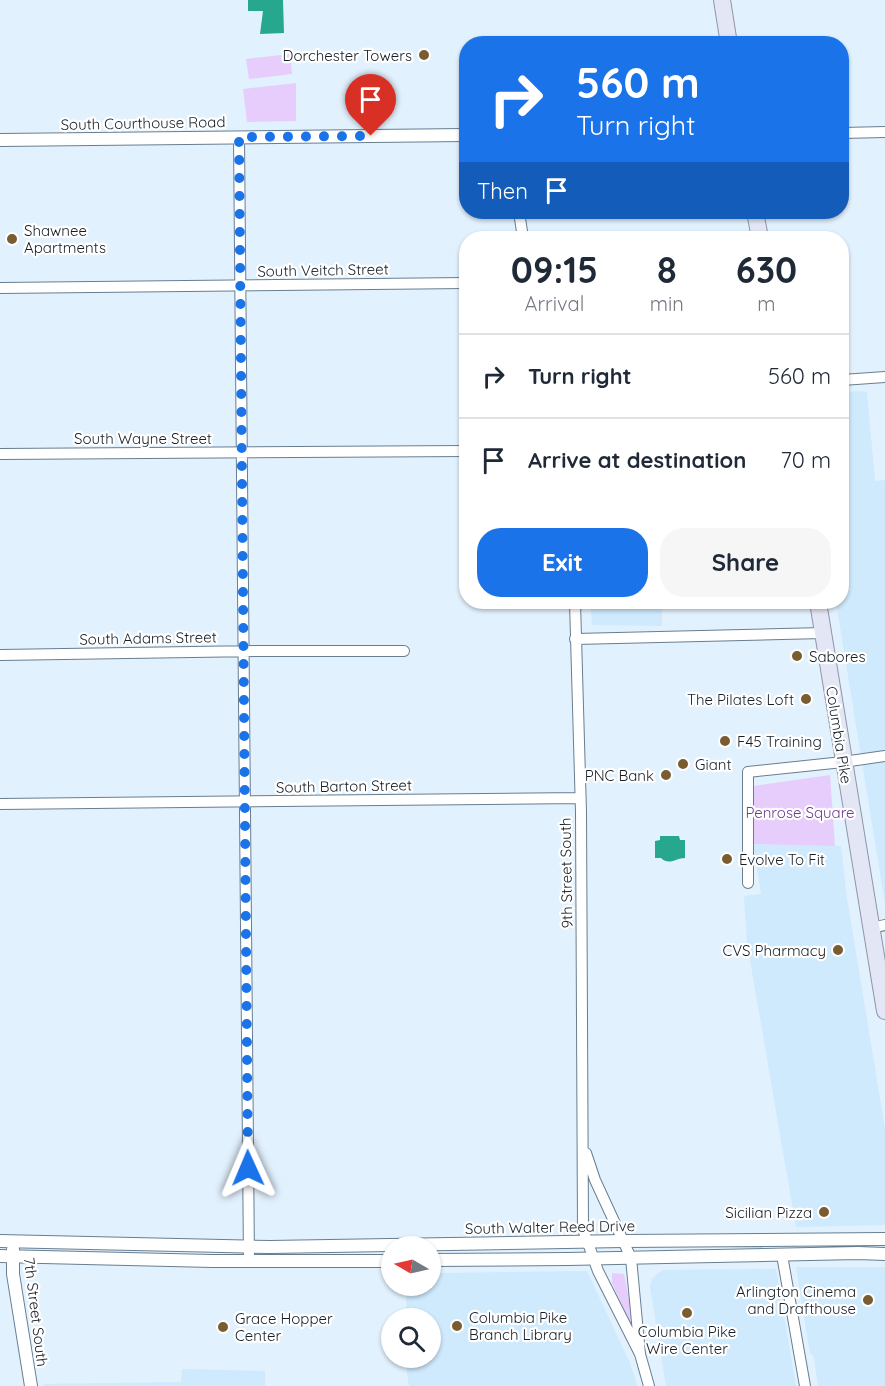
<!DOCTYPE html>
<style>
:root{--surface:#fff;--page:#f6f6f7;--text:#1f2937;--muted:#747a83;--line:#e0e1e3;--accent:#1a73e8}
body{margin:0;font-family:Quicksand,sans-serif;background:var(--page);color:var(--text);height:100vh;display:flex;flex-direction:column;font-size:22px;white-space:nowrap}
*{box-sizing:border-box;margin:0}
p{font-size:20px;color:var(--muted)}
.icon{flex:none;width:33px;height:33px;fill:none;stroke:currentColor;stroke-width:2;stroke-linecap:round;stroke-linejoin:round}
.map{position:relative;flex:1;overflow:hidden}
.drawer{position:absolute;left:459px;top:231px;width:390px;height:378px;display:flex;flex-direction:column;background:var(--surface);border-radius:24px;box-shadow:0 2px 4px #0004}
.drawer>*{flex:none}
.hud{position:absolute;left:459px;top:36px;width:390px;height:183px;border-radius:24px;box-shadow:0 2px 4px #0004;background:#1a73e8;color:#fff;overflow:hidden}
.needle{width:39px;rotate:279deg}
.controls{position:absolute;left:381px;top:1236px;display:grid;gap:12px}
.controls a{display:grid;place-items:center;width:60px;height:60px;border-radius:50%;background:var(--surface);box-shadow:0 2px 4px #0004;font-size:30px}
.pin{position:absolute;display:grid;place-items:center;width:51px;height:51px;color:#fff;margin:-62px -26px;border-radius:50% 50% 50% 0;rotate:-45deg;box-shadow:0 0 6px #0007}
.pin .icon{rotate:45deg}
.me{position:absolute;width:66px;margin:-33px;rotate:359deg;stroke-linejoin:round;filter:drop-shadow(0 0 4px #0008)}
.turn{display:flex;align-items:center;gap:21px;height:126px;padding:0 18px;font-size:27px}
.turn .icon{width:78px;height:78px;stroke-width:2.5}
.turn b{display:block;font-size:42px;line-height:51px}
.then{display:flex;align-items:center;height:57px;padding:0 18px;background:#0003;gap:12px;font-size:22px}
.eta{display:flex;justify-content:space-evenly;align-items:center;height:102px;text-align:center}
.eta b{font-size:36px;font-weight:800;line-height:42px}
.button{display:flex;gap:12px;margin-top:auto;padding:12px 18px}
.button a{flex:1;height:69px;border-radius:24px;background:var(--accent);color:#fff;font-size:24px;font-weight:800;line-height:69px;text-align:center}
.button a+a{background:var(--page);color:var(--text)}
ul{padding:0;list-style:none}
li{display:flex;align-items:center;gap:18px;height:84px;padding:0 18px;border-top:2px solid var(--line)}
li div{flex:1}
li b{display:block;font-size:22px}
li em{font-style:normal}
.map>svg:first-child{display:block}
.built{fill:#cfe9fd}
.green{fill:#e6cdfb}
.water{fill:#28a78f}
.lines{fill:none;stroke-linecap:round;stroke-linejoin:round}
.minor-casing{stroke:#677e91;stroke-width:12}
.tertiary-casing{stroke:#677e91;stroke-width:14}
.primary-casing{stroke:#9096a7;stroke-width:18}
.minor{stroke:#fff;stroke-width:10}
.tertiary{stroke:#fff;stroke-width:12}
.primary{stroke:#e3e6f4;stroke-width:16}
.route{stroke:#1a73e8;stroke-width:10;stroke-dasharray:0 18}
.poi-dot{fill:#795d30;stroke:#fff;stroke-width:2}
.labels{text-anchor:middle;dominant-baseline:central;stroke-width:4.5;stroke-linejoin:round;paint-order:stroke}
.poi-label{font-size:15px;fill:#161f26;stroke:#fff;text-anchor:start}
.street-label{font-size:15px;fill:#161f26;stroke:#fff}
.park-label{font-size:15px;fill:#6e3a91;stroke:#fff}
</style>
<div class="map">
<svg width="885" height="1386" viewBox="0 0 885 1386">
<rect width="100%" height="100%" fill="#e2f1fe"/>
<path class="built" d="M859,391l8,1 8,89 10,-1v424l-49,-302h6v-210z
M590,602h72v24l-70,-1z
M753,844l88,2 6,52 38,231v96l-89,2 -49,-284 -3,-47 17,-2z
M796,1267h89v119h-67l-4,-29 -4,-4z
M776,1269l20,117h-130l-16,-100 2,-7 6,-6 6,-3z
M587,1271l43,92 5,15 2,8h-228l-3,-19v-9h24v-40h-24v-32h24l1,-9 12,-4z
M182,1369l83,2v15h-221l-1,-2 138,-2z"/>
<path class="green" d="M290,54l2,20 -43,5 -3,-20z
M296,83v38l-49,1 -4,-33z
M830,775l5,71 -82,-2 1,-58z
M612,1273l12,1 11,56 -2,1 -21,-48z"/>
<path class="water" d="M248,0h35l1,33 -24,1 3,-23h-15z
M660,836h19l1,4h5v18c-9,0 -16,8 -24,0h-6v-17l5,-1z"/>
<g class="lines">
<g class="minor-casing">
<path id="minor" d="M842,133l43,-1
M239,137l10,1125
M519,212l4,26
M0,288l466,-5
M842,380l43,-3
M0,454l466,-3
M575,602l6,210 2,417 15,42 42,83
M575,639l248,-6
M0,655l261,-4h143
M0,804l580,-6
M748,883v-111l95,-10 42,-6
M871,928l14,-3
M586,1153l9,27 36,78 9,96 9,32
M782,1255l23,131"/>
</g>
<g class="tertiary-casing">
<path id="tertiary" d="M0,140l466,-5
M0,1241l270,6 353,-6 262,-2
M13,1249v25l18,112
M0,1256l212,5h180
M430,1260l138,-1 290,-6 27,1"/>
</g>
<g class="primary-casing">
<path id="primary" d="M722,0l7,44
M755,212l5,26
M818,602l67,409"/>
</g>
<use href="#minor" class="minor"/>
<use href="#tertiary" class="tertiary"/>
<use href="#primary" class="primary"/>
</g>
<g class="lines">
<path class="route" d="M248,1168l-9,-1031 132,-1"/>
</g>
<g class="poi-dot">
<circle cx="424" cy="55" r="6"/>
<circle cx="12" cy="239" r="6"/>
<circle cx="797" cy="656" r="6"/>
<circle cx="806" cy="699" r="6"/>
<circle cx="725" cy="741" r="6"/>
<circle cx="683" cy="764" r="6"/>
<circle cx="666" cy="775" r="6"/>
<circle cx="727" cy="859" r="6"/>
<circle cx="838" cy="950" r="6"/>
<circle cx="824" cy="1212" r="6"/>
<circle cx="868" cy="1300" r="6"/>
<circle cx="687" cy="1313" r="6"/>
<circle cx="457" cy="1326" r="6"/>
<circle cx="223" cy="1327" r="6"/>
</g>
<g class="labels">
<g class="poi-label">
<text x="412" y="55" text-anchor="end">Dorchester Towers</text>
<text x="24" y="230">Shawnee<tspan x="24" dy="17">Apartments</tspan></text>
<text x="809" y="656">Sabores</text>
<text x="794" y="699" text-anchor="end">The Pilates Loft</text>
<text x="737" y="741">F45 Training</text>
<text x="695" y="764">Giant</text>
<text x="654" y="775" text-anchor="end">PNC Bank</text>
<text x="739" y="859">Evolve To Fit</text>
<text x="826" y="950" text-anchor="end">CVS Pharmacy</text>
<text x="812" y="1212" text-anchor="end">Sicilian Pizza</text>
<text x="856" y="1291" text-anchor="end">Arlington Cinema<tspan x="856" dy="17">and Drafthouse</tspan></text>
<text x="469" y="1317">Columbia Pike<tspan x="469" dy="17">Branch Library</tspan></text>
<text x="235" y="1318">Grace Hopper<tspan x="235" dy="17">Center</tspan></text>
<text x="687" y="1331" text-anchor="middle">Columbia Pike<tspan x="687" dy="17">Wire Center</tspan></text>
</g>
<g class="street-label">
<text transform="translate(143 123) rotate(-1)">South Courthouse Road</text>
<text transform="translate(323 270) rotate(-1)">South Veitch Street</text>
<text x="143" y="438">South Wayne Street</text>
<text transform="translate(148 638) rotate(-1)">South Adams Street</text>
<text transform="translate(839 735) rotate(81)">Columbia Pike</text>
<text transform="translate(344 786) rotate(-1)">South Barton Street</text>
<text transform="translate(566 873) rotate(-91)">9th Street South</text>
<text transform="translate(550 1227) rotate(-1)">South Walter Reed Drive</text>
<text transform="translate(36 1312) rotate(83)">7th Street South</text>
</g>
<g class="park-label">
<text x="800" y="812">Penrose Square</text>
</g>
</g>
</svg>
<div class="controls">
<a><svg class="needle" viewBox="-14 -14 28 28"><path d="M0-13l5 13h-10z" fill="#e53935"/><path d="M0 13l5-13h-10z" fill="#747a83"/></svg></a>
<a><svg class="icon" aria-label="search" viewBox="0 0 24 24"><circle cx="10" cy="10" r="6"/><path d="M15 15l6 6"/></svg></a>
</div>
<div class="pin" style="left:371px;top:136px;background:#d93025"><svg class="icon" aria-label="arrive" viewBox="0 0 24 24"><path d="M6 21V4h12l-3 4 3 4H6"/></svg></div>
<svg class="me" style="left:248px;top:1168px" viewBox="-20 -20 40 40"><path d="M0-17L14 15 0 8-14 15z" fill="#1a73e8" stroke="#fff" stroke-width="4"/></svg>
<div class="hud">
<div class="turn"><svg class="icon" aria-label="right" viewBox="0 0 24 24"><path d="M7 20v-9h11M14 6l5 5-5 5"/></svg><div><b>560 m</b>Turn right</div></div>
<div class="then">Then<svg class="icon" aria-label="arrive" viewBox="0 0 24 24"><path d="M6 21V4h12l-3 4 3 4H6"/></svg></div>
</div>
<section class="drawer">
<div class="eta">
<div><b>09:15</b><p>Arrival</p></div>
<div><b>8</b><p>min</p></div>
<div><b>630</b><p>m</p></div>
</div>
<ul>
<li><svg class="icon" aria-label="right" viewBox="0 0 24 24"><path d="M7 20v-9h11M14 6l5 5-5 5"/></svg><div><b>Turn right</b></div><em>560 m</em></li>
<li><svg class="icon" aria-label="arrive" viewBox="0 0 24 24"><path d="M6 21V4h12l-3 4 3 4H6"/></svg><div><b>Arrive at destination</b></div><em>70 m</em></li>
</ul>
<div class="button"><a>Exit</a><a>Share</a></div>
</section>
</div>
